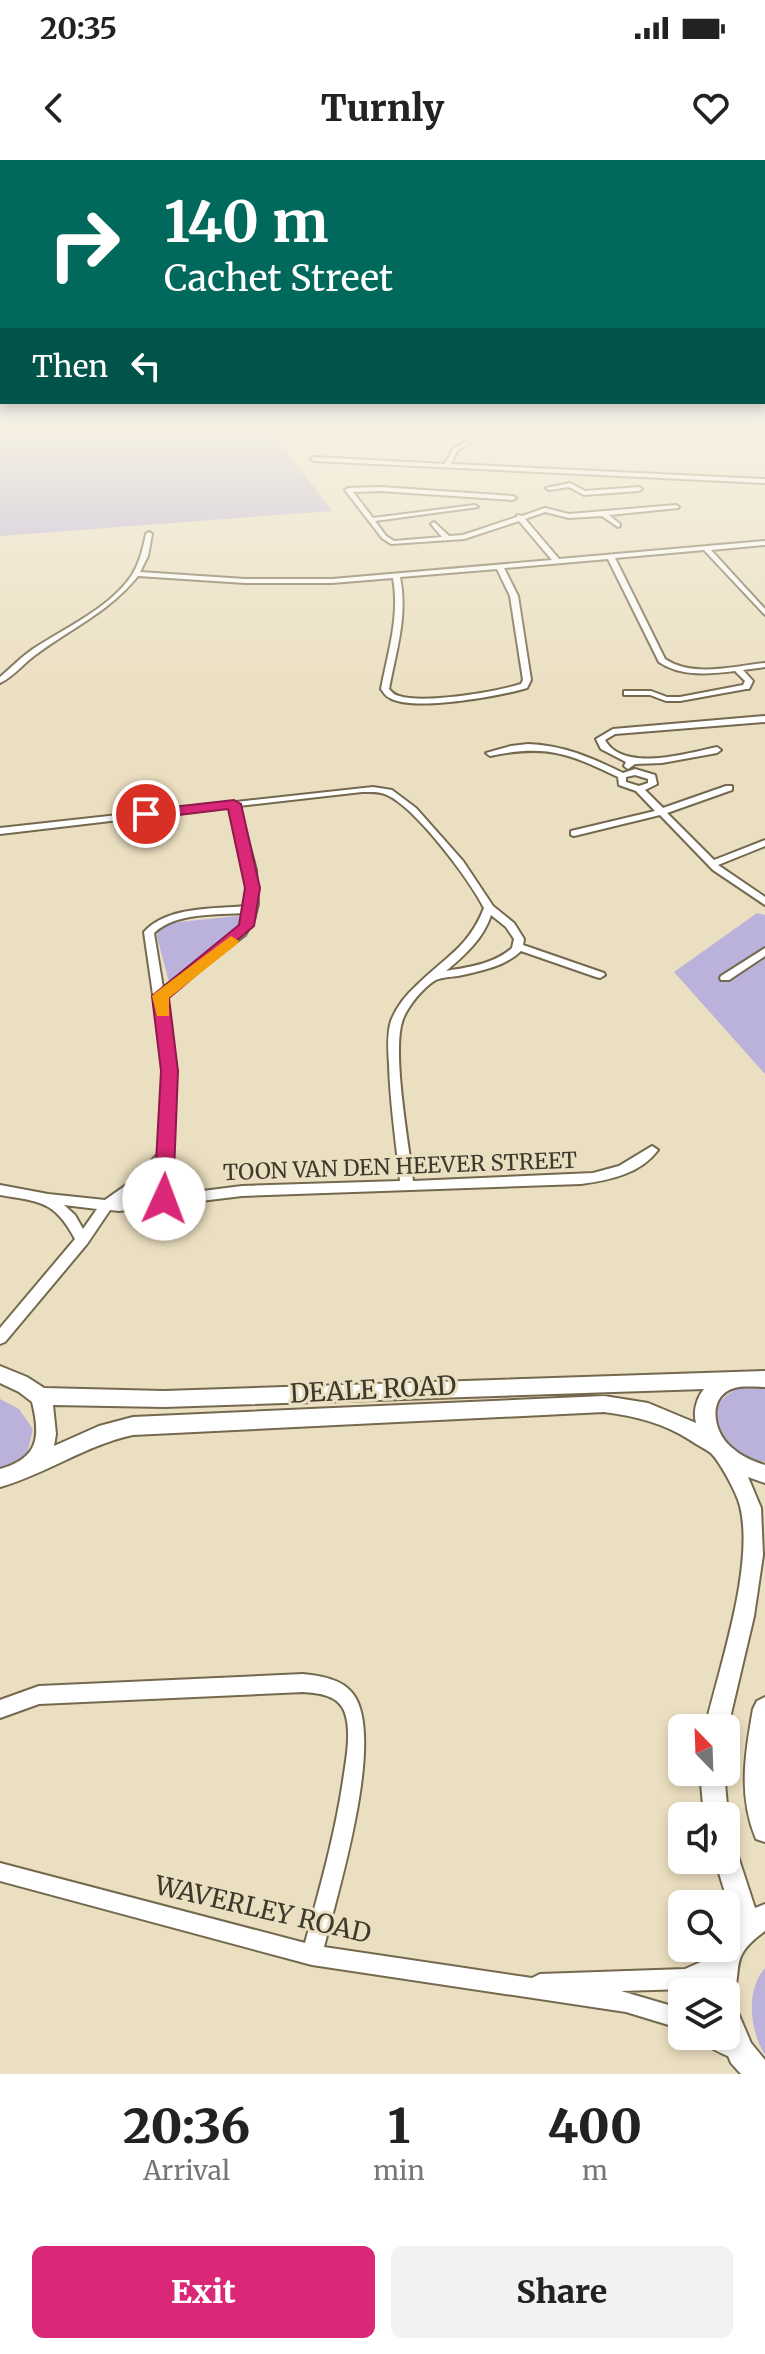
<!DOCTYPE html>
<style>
:root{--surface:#fff;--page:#f2f2f2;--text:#222;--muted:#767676;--accent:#db2777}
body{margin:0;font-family:Merriweather,serif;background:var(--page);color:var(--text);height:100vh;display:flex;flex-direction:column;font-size:30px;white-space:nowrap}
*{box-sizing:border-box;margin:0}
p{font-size:26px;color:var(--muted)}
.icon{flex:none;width:44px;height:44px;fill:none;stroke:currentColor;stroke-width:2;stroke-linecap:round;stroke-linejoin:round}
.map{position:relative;height:1914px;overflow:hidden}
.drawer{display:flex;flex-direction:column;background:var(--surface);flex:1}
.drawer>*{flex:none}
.top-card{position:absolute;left:0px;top:0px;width:766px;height:244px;box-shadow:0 4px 12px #0003;background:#00695c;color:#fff;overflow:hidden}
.needle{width:52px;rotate:337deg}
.fabs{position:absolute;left:668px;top:1554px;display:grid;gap:16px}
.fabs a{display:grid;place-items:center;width:72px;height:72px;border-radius:12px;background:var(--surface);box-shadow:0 4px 12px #0003;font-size:40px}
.pin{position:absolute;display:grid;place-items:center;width:68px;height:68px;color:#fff;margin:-34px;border:4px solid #fff;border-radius:50%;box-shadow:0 2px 8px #0007}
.me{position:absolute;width:88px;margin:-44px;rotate:2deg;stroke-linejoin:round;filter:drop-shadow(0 0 6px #0008)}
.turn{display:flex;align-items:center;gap:28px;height:168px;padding:0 32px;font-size:36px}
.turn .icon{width:104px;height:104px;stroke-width:2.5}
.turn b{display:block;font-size:56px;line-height:68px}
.then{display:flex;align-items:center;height:76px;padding:0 32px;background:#0003;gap:16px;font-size:30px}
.eta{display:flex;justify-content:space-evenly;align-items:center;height:136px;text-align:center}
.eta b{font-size:48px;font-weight:800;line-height:56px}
.action{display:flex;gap:16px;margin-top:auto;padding:16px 32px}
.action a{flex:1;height:92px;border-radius:12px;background:var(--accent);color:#fff;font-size:32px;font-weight:800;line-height:92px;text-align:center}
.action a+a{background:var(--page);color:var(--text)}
.status{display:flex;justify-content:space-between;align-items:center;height:56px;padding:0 40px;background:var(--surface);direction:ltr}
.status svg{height:22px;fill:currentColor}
header{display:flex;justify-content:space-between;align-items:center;height:104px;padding:0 32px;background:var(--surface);font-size:36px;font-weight:800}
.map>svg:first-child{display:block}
.green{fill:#bab2da}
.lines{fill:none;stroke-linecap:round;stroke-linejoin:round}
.minor-casing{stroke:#74694e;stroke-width:4}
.tertiary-casing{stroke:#74694e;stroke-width:4}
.minor{fill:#fff;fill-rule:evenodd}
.tertiary{fill:#fff;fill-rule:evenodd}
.route{fill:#db2777;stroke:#8e194d;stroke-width:2}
.slow{fill:#f59e0b}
.labels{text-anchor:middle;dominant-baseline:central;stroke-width:6;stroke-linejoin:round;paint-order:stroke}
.street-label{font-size:22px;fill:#3e392d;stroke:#ebdfc1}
.near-street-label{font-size:26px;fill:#3e392d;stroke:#ebdfc1}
</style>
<div class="status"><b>20:35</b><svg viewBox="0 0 49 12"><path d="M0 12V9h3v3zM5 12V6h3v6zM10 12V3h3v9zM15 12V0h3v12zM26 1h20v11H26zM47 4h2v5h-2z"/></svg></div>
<header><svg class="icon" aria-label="back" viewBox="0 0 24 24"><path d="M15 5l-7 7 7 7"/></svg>Turnly<svg class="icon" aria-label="heart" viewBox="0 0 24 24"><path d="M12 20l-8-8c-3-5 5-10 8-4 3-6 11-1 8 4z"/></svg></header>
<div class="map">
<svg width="765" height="1914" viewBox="0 0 765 1914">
<rect width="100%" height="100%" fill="#ebdfc1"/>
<path class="green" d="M0,272h272l60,79 -332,25z
M757,753l8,2v159l-91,-102z
M237,756l5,2 -2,6 -64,58h-7l-12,-45 1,-10 11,-4z
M743,1226h22v76c-42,-7 -74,-56 -22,-76z
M0,1239l19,10 14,20 -7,30 -26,17z
M765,1808v87c-15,-24 -20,-64 0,-87z"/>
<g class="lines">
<g class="minor-casing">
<path id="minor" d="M465,282l5,1 -13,8 -6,13 314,15v4l-451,-22 -3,-2 3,-2 131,7 8,-15z
M570,323l15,8 54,-4 3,2 -3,2 -55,4 -15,-8 -20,3 -3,-2z
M380,327l133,9 3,2 -3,2 -133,-9 -27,1 20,26 102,-13 3,2 -103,14 11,15 8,5 48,-4 -11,-13 3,-2 15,14 14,-1 54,-18v-2l5,1 23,-8 24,6 107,-9 3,2 -1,1 -69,7 11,9v2l-2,1 -16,-11 -33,2 -24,-6 -20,7 34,40 206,-18v4l-54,5 54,59v6l-61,-65 -89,8 50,101c28,19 69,7 100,4v4l-22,3 10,11 -4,8h-3l-66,12h-14l-16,-6h-26v-4h27l16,6h13l63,-12 2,-4 -10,-10c-26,3 -54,6 -76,-9l-51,-103 -104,9 14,28 13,84 -4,8c-27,8 -114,24 -137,10 -5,-2 -6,-5 -9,-9 7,-37 19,-73 12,-111l-61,5h-87l-107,-7c-30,37 -67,52 -104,80 -12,9 -21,21 -34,27v-6c11,-9 21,-20 33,-28 33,-22 76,-40 99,-74 8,-13 11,-27 14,-41l3,-2 3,2 -4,22 -8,16 105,7h87l220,-19 -33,-39 -55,18 -73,5 -9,-6 -37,-48 3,-2zM497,409l13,27 13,84 -2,4c-26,8 -96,20 -122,12 -5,-1 -6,-3 -10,-7 7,-38 19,-73 11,-112z
M765,556v6l-150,12 -10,6c18,33 83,13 112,7l4,3 -4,3 -55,10 -27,1 -7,5 -4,-3 2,-4 -25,-13 -5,-10 17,-10z
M528,584c35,1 64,14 95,29l12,-4 20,6 2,9 -12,6 18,18 63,-22h6v4l-65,23 47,47 51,-20v6l-47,19 47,32v8l-52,-35 -53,-55 -86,21 -3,-1v-4l84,-20 -19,-20 -17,-6 -1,-8c-50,-24 -72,-33 -128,-21l-4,-3 25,-7zM635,615l13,4v4l-9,3 -13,-4v-5z
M373,627l19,3 24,18 47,53 30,45 21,17 10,16 -1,6 81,28 1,2 -5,3 -4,-1 -75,-26c-17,16 -40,20 -63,25 -7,1 -18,1 -24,5 -12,8 -26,25 -31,38 -12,31 6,125 10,162l180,-8 26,-7 33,-20 6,4c-18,24 -48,30 -77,34l-339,12 -123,15 -9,-1 -23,34 -82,98 -5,2v-16l75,-89c-21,-39 -35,-37 -75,-44v-10l48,9 57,6 27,-19 28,-29 4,-81 -20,-139c23,-26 71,-23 103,-26 4,-34 -8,-66 -17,-99l-230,27v-6zM362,632c9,0 17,-1 25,3 29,13 82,84 97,113 -15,39 -40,50 -68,78 -10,9 -20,22 -25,35 -4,13 -3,29 -2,43 1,39 7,78 11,117l-158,5 -71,9 5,-124 -12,-73 81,-63 9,-15 4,-16 -2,-34 -17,-64zM246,753l-9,18 -74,57 -9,-55c22,-21 63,-18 92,-20zM491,755l15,12 8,12 -2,9c-18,16 -43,19 -66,23 19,-16 37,-32 45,-56zM159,1008l-1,28 -36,5 18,-14zM64,1045l33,4 -14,20 -8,-14z
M765,788v8l-36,24h-8l-1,-2 1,-2z
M303,1514c18,2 39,5 50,20 33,43 -16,201 -29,253l208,31 8,-4 145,-5 36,-16 7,3 3,7 -3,7 -42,19 -65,2 61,18v20l-56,-17 -314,-47 -312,-84v-18l305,80c15,-56 31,-111 39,-169 3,-19 7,-43 1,-61 -6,-18 -26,-20 -42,-21l-264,12 -39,14v-18l39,-14z
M726,1873l16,9 3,7 -3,7 -7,3c-12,-5 -29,-11 -34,-23h25z"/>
</g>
<g class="tertiary-casing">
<path id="tertiary" d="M0,1206l27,11 17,11 120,3 601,-20v16c-8,0 -18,-1 -26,0 -32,5 -28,43 -8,60 10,9 21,14 34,18v18l-17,-6 13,31 2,47 -9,61 -28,119v-7h-21c14,-60 50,-163 35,-222 -3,-13 -20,-44 -29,-53 -6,-4 -15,-9 -21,-13 -27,-17 -54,-24 -86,-28l-471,23c-47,10 -87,39 -133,52v-18c38,-11 41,-31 32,-67l-13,-10 -19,-9zM704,1229c-8,10 -11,23 -8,34l-48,-20 -44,-7 -471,21 -34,9 -45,20 2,-12 -3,-29 111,2z
M765,1537v145l-9,-3c-18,-43 -11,-85 -3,-130l4,-8z
M700,1612h24l4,44 -2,6v-6h-22z
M726,1683l9,4 20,61 10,-4v27c-39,28 -20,37 -34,70l-5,3v-12h-17l1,-24 7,-20h9v-16l8,-10 -19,-62h11z
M726,1844l10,4 15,35 14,17v14h-24l-10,-11 -11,-27h6z"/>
</g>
<use href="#minor" class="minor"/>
<use href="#tertiary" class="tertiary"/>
</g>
<linearGradient id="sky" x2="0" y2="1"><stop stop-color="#8ba8d9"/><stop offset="0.5" stop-color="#f6f1e3"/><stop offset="1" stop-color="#f6f1e3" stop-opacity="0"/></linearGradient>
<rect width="765" height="540" fill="url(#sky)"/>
<path class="route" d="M234,640l7,4 19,84 -6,38 -85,72 9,73 -5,128 -3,5h-13l-3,-5 7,-128 -9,-75 87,-71 6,-37 -17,-79 -82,10 -7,-5 7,-4z"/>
<path class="slow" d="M231,776l8,5 -2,3 -68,54v18h-12l-5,-20 3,-3z"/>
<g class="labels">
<g class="street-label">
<text transform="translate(400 1006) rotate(-2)">TOON VAN DEN HEEVER STREET</text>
</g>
<g class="near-street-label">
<text transform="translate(373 1229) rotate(-3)">DEALE ROAD</text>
<text transform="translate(263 1749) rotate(13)">WAVERLEY ROAD</text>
</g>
</g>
</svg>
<div class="fabs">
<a><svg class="needle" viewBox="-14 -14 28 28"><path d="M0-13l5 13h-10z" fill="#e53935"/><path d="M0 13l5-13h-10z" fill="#767676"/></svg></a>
<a><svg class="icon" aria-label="sound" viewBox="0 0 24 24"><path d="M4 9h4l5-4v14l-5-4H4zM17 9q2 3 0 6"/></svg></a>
<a><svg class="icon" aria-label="search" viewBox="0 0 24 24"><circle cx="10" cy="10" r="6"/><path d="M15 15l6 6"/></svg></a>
<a><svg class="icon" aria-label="layers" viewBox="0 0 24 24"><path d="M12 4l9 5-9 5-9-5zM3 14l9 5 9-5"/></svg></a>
</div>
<div class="pin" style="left:146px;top:654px;background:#d93025"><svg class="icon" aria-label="arrive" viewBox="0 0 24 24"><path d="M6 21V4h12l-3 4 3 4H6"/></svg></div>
<svg class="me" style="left:164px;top:1039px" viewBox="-20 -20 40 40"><circle r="19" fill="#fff"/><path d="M0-13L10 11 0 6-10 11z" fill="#db2777"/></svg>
<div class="top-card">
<div class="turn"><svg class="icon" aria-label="right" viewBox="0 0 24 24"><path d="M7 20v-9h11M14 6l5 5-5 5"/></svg><div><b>140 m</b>Cachet Street</div></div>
<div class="then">Then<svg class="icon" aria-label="left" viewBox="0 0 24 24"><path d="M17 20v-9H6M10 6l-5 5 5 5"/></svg></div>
</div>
</div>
<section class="drawer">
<div class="eta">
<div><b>20:36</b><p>Arrival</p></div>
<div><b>1</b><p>min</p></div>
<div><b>400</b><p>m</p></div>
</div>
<div class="action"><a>Exit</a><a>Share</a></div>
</section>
